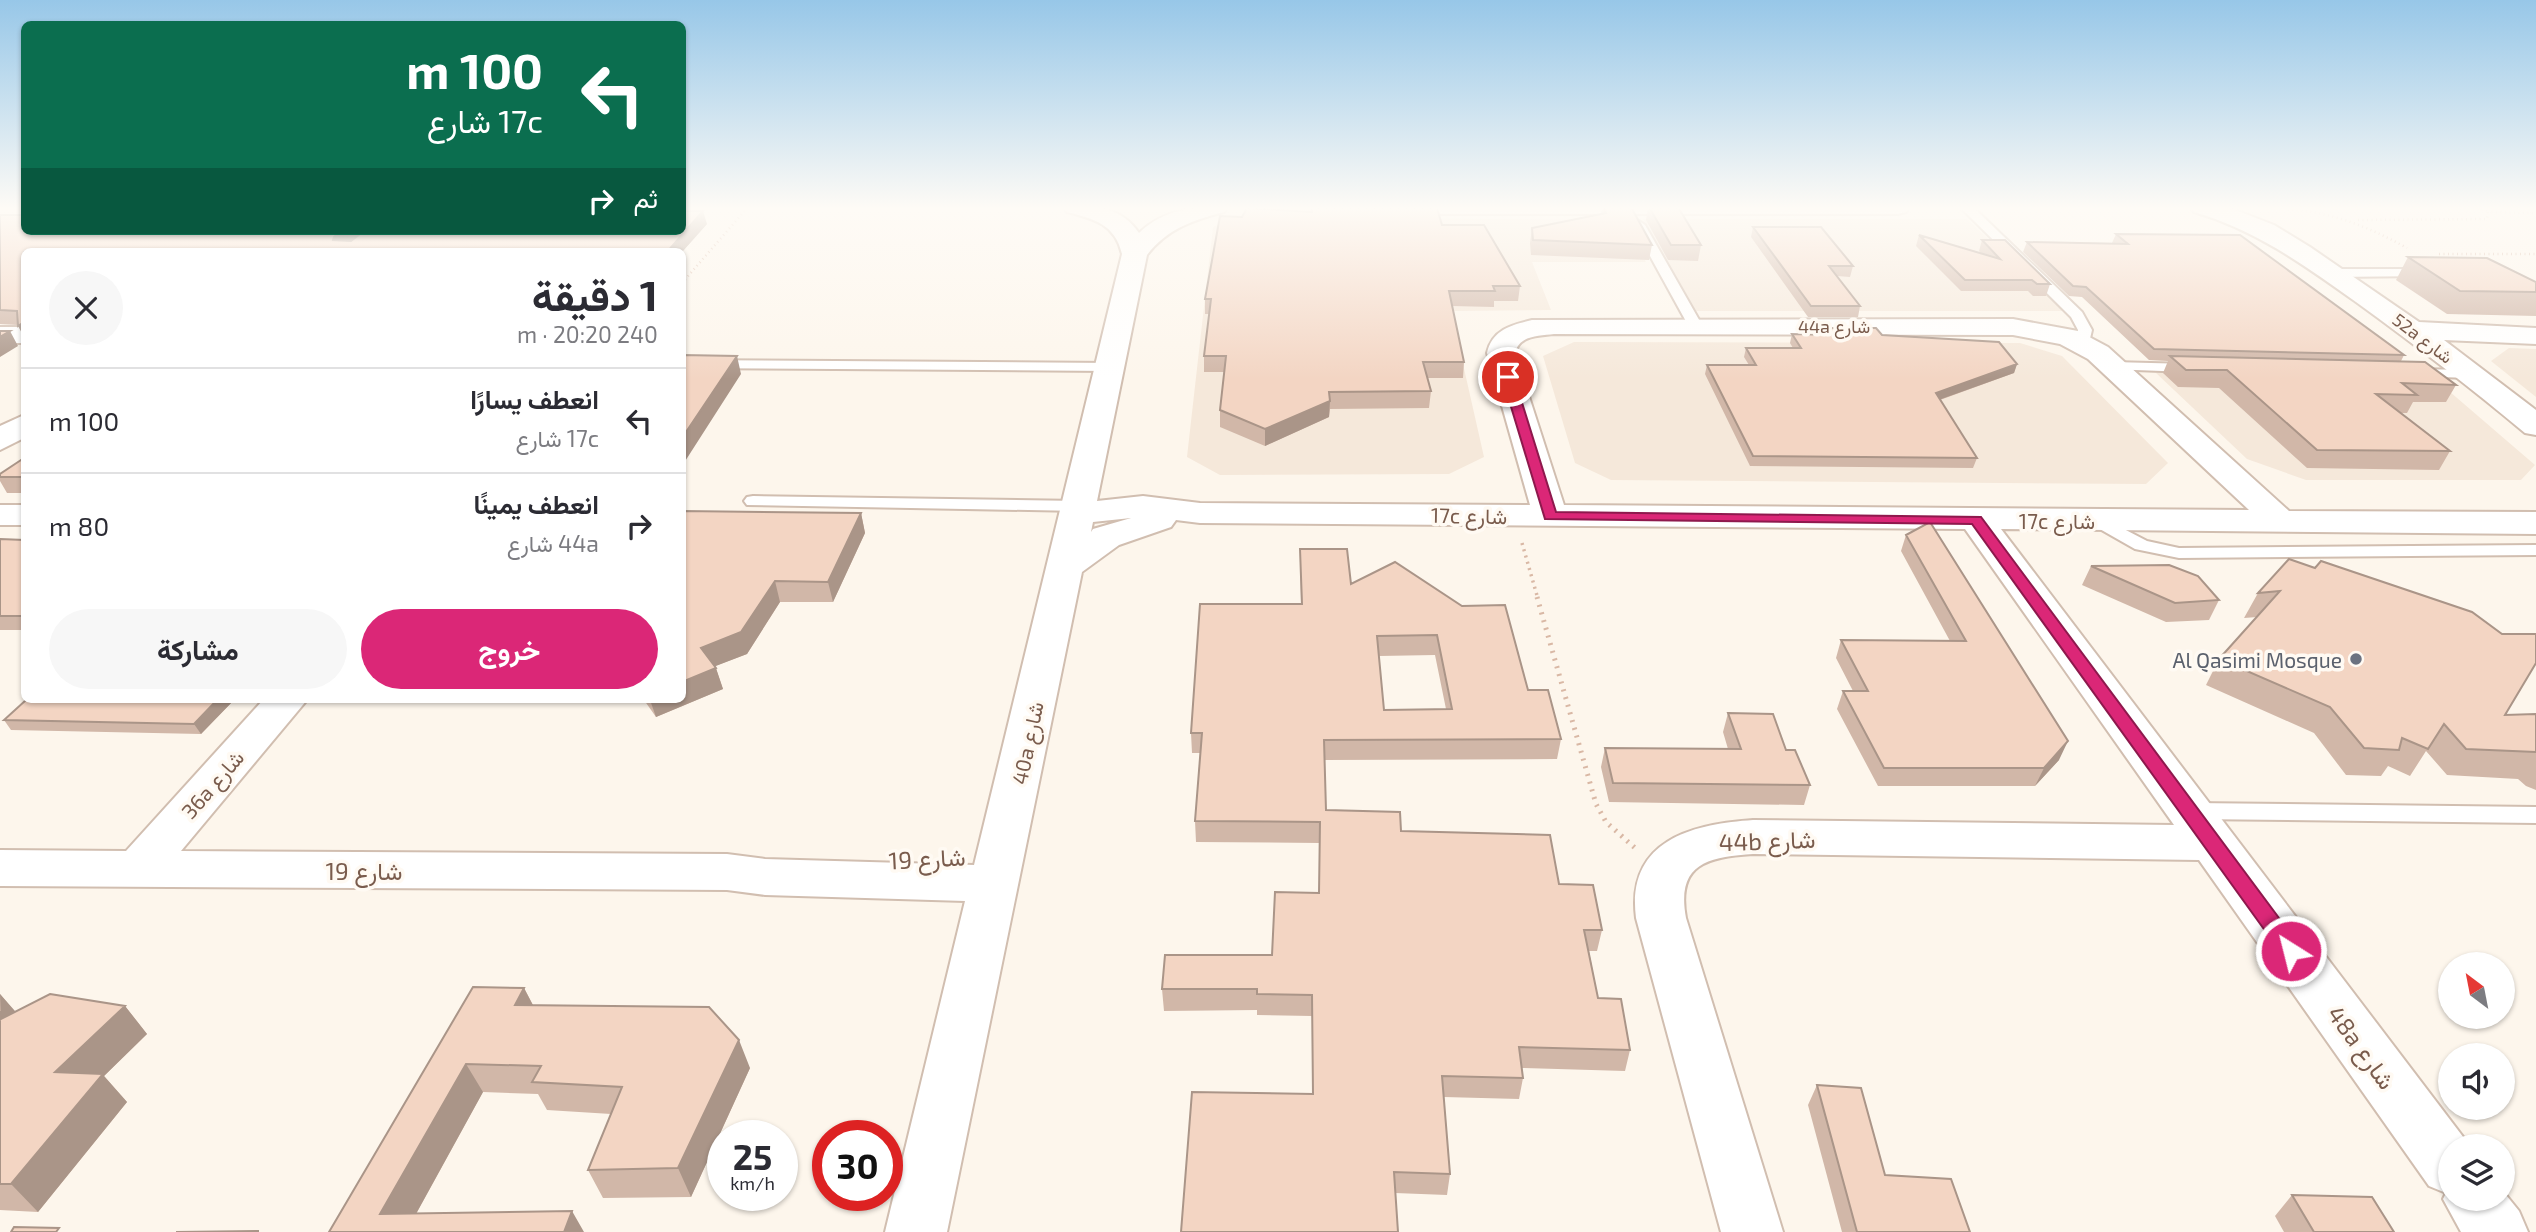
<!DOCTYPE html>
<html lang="ar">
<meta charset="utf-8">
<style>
:root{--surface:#fff;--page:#f7f7f7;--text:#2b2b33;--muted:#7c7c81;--line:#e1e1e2;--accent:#db2777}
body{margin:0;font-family:"Exo 2",Vazirmatn,sans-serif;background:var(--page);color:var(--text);direction:rtl;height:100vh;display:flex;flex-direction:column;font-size:26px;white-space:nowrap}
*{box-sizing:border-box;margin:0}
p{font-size:23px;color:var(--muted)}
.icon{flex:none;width:38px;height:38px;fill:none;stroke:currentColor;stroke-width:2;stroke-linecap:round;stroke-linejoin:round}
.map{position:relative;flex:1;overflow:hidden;direction:ltr}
.sheet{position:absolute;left:21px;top:248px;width:665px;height:455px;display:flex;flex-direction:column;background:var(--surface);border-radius:10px;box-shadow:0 2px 5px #0004;direction:rtl}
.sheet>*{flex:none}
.guide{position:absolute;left:21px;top:21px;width:665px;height:214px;border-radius:10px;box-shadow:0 2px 5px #0004;direction:rtl;background:#0b6e4f;color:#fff;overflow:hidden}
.needle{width:46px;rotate:328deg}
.tools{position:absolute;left:2438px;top:952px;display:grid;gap:14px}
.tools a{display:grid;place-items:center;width:77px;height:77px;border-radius:50%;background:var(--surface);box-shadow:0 2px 5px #0004;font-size:35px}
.speed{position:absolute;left:707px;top:1120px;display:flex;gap:14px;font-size:35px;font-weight:700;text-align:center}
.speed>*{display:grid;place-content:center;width:91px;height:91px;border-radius:50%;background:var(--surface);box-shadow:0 2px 5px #0004;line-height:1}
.speed small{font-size:18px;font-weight:400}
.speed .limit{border:10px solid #d22;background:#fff;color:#111}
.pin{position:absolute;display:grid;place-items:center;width:60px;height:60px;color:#fff;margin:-30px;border:4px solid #fff;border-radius:50%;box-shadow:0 2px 7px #0007}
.me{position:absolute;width:77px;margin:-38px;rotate:324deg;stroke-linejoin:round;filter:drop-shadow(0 0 5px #0008)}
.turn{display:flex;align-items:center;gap:24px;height:147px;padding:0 28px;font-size:32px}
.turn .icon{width:91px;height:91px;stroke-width:2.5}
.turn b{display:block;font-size:49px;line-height:60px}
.then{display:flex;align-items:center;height:66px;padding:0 28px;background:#0003;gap:14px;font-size:26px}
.round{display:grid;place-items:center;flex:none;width:74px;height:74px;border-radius:37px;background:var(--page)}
.overview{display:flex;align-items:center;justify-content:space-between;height:119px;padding:0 28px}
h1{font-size:42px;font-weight:700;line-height:52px}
.cta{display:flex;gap:14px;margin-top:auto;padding:14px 28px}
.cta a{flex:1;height:80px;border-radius:42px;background:var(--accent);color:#fff;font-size:28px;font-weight:700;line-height:80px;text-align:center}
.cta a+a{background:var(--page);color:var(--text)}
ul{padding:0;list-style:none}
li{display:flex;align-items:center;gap:21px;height:105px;padding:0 28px;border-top:2px solid var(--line)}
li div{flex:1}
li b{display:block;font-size:26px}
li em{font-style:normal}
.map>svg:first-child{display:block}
.residential{fill:#f5e8da}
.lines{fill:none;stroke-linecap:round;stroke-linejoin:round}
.lane-casing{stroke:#d1beb0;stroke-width:4}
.street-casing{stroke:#d1beb0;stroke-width:4}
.path-far2{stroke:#d9b8a5;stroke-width:2.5;stroke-dasharray:1 3.5;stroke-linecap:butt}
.path-far1{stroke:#d9b8a5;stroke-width:3.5;stroke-dasharray:2 4.5;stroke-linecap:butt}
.path{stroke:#d9b8a5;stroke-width:5;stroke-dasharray:2 6;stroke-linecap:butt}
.lane{fill:#fff;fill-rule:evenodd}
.street{fill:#fff;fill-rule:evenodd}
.wall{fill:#d1b7a8;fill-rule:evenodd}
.shaded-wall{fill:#aa9588}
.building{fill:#f3d5c3;stroke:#aa9588;stroke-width:2;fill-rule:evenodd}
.route{fill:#db2777;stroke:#8e194d;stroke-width:2}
.worship-dot{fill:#6b7280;stroke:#fffaf3;stroke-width:2.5}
.labels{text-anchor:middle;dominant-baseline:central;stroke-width:7;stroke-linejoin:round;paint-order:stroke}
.far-street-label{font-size:18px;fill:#7a5c4d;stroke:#fffaf3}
.street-label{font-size:21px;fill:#7a5c4d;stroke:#fffaf3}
.worship-label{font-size:21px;fill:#5b616d;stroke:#fffaf3;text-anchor:end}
.near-street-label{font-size:24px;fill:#7a5c4d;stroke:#fffaf3}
</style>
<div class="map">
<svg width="2536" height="1232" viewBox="0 0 2536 1232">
<rect width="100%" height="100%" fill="#fdf6ec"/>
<path class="residential" d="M1237,217l385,3 24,42h-114l19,48 -100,1 33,146 -35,17 -229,1 -33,-18 26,-230z
M1643,219h324l99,92h-370z
M1574,342l446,1 42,13 106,107 -22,21 -535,-4 -36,-17 -32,-107z
M2509,348l27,1v48l-45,-36z
M2156,373h272l107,92 -14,15h-215l-59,-21z"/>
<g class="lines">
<g class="lane-casing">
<path id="lane" d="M1960,207h13l109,105 10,18 -4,17h-10l-2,-3 2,-14 -7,-13z
M1639,221l6,4 57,100 -2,3 -12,-3 -55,-100z
M2424,269l5,1v6l-98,1 -6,-4 6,-4z
M682,360l429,3 7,4 -7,4 -429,-3z
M2113,362l76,2 7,4 -7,4 -81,-3v-6z
M2415,369l55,1 7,4 -7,4 -60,-2v-6z
M753,496l327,5 9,5 -9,5 -333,-6 -3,-4 3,-4z
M2097,515l50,26 32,7 357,-3v10l-357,3 -44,-9 -44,-25 -3,-4 3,-4z
M2191,803l345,4v16l-345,-4 -8,-2 -3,-6 3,-6z"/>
</g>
<g class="street-casing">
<path id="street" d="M1063,207c32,0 57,-2 76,26 26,-25 55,-26 89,-26l-4,5c-31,8 -57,17 -77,43l-50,246 46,-5 57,7 330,2 -43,-152c5,-23 24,-28 45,-33l481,-1 65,12 30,16 181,164 247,1v22l-535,-5 469,617h-20v53h52v-9l17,21 9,21h-67l-18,-33 3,-6 -17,-7 -230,-326 -446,-6c-46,3 -77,10 -67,64l97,314h-62l-85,-314c-10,-77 55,-94 117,-98l421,5 -209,-296 -765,-6 -24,-3 -5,7 -52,18 -37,27 -135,660h-62l80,-331 -200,-6 -38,-5 -727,-4v-36l126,1 137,-151h44l-126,151 546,3 38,5 209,6 148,-611c-7,-30 -28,-35 -55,-42zM1554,334l459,1 47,9 28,15 161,151 -685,-5 -49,-152c4,-18 24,-17 39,-19zM1131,518l-38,11 -2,3 2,-10z
M1340,207h570l-4,5 -8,2h-546l-8,-2z
M2190,207h38l46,18 36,22 109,75 117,6v16l-92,-4 92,70v25l-11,-2c-55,-46 -111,-89 -169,-131 -52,-37 -100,-72 -162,-90z
M0,327h24v16h-24z
M24,415v23l-24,12v-24z
M0,505h24v20h-24z"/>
</g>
<path class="path-far2" d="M2478,207l10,5
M2288,209c44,3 81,18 119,39
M2358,220l129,-1 1,-7 48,1
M2439,254h97
M682,283l66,-76"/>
<path class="path-far1" d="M1522,543l16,56"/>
<path class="path" d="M1537,597l59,207 10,18 29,26"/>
<use href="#lane" class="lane"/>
<use href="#street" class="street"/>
</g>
<path class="wall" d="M1602,207h29l21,38 -3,15 -118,-5 -1,-12 2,-15 69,-14z
M1648,207h30l23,38 -3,16 -30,-1 -22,-40z
M0,215l24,16h658l25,-7 -25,28h-658l-6,73 -18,-1z
M1442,225l78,61 -2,15h-24v6l-42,-1 12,56 -1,16h-36l4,13 -2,17 -99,1 -1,8 -64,29 -45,-19v-17l4,-38h-20v-16l5,-42h-4v-15z
M1753,227l100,39 -3,11 -13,-1 23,30 -2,11h-50l-57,-80z
M2116,234l288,121 -3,6 55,24 -10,17h-33l-6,11h-6l49,38 -11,19 -132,-2 -88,-80 -41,-1 -15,-14 5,-12 -19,-1 -67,-63 -13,-1 -46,-44 4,-10 85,1z
M1919,235l62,18 -2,-2 3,-11 68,44 -4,12h-13l-5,-5h-67l-45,-45z
M2408,257l128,35v24l-89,-2 -51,-34z
M1825,328l57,7 135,29 -3,9 -74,27 37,58 -4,10 -223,-2 -45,-92 2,-9h42l-5,-8 2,-9h47l-3,-5 2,-9 31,1z
M24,458v35h-17l-7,-12v-7z
M682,511l179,2 4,20 -32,69h-53l-33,52 -32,12 8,23 -67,28 -12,-17h38z
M1906,535l153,225 -24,26h-157l-41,-77 6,-18h10l-17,-33 5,-18 109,1 -49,-90z
M0,539l24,1v90h-24z
M1300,549l51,35 177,106 33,49 -4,20 -233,1 2,50 75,21 158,53 43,46 -5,21h-8l9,47 32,52 -5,21 -103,-3 1,10 -4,21 -75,-2 6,77 -3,21 -52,-2 -83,-99v-78l-55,-1v-5l-93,1 -2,-22 110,-34 47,-62 1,-50 -124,-1 -1,-21 5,-68h-8l-1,-20 110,-129zM1435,655l11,54 -62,1 -5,-54z
M2289,559l216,156 31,-1v76l-10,-4 -8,-7 -71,-4 -21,-24 -16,25 -22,-10 -7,10 -35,-1 -32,-42 -108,-48 13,-26 38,-42 -13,1 14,-25z
M2091,566l128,34 -10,20 -43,2 -84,-37z
M26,700h208l-33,34 -190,-4 -7,-10z
M1728,713l58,37 24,35 -6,20 -195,-3 -8,-35 4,-19 123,1 -5,-17z
M524,988l9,17 217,63 -59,129 -88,1 -15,-28 23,-56 -64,-4 -9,-16 -55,-2 -67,122 -87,18z
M0,994l15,18 110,-6 22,28 -43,42 23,26 -89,110 -38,-2z
M1817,1085l68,90 85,57h-128l-34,-127z
M2292,1195l102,37h-110l-9,-16z"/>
<path class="shaded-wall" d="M703,211l4,13 -25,28h-15z
M341,231h24l-26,19 -6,-10 1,-3z
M24,322v15l-6,-11z
M10,331l8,15 -18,11v-20z
M737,356l4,18 -59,92v-28z
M2017,364l-3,9 -81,29 3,-9z
M1330,401l-1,16 -64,29v-17z
M861,513l4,20 -32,69 -5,-20z
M775,581l5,21 -33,52 -39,15 -7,-21z
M716,668l7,21 -67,28 -6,-17h32v-18z
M217,700h17l-33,34 -7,-10z
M2068,741l-9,19 -24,26 9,-18z
M524,988l15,29 -24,-12z
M0,994l22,25h-21z
M125,1006l22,28 -43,42 23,26 -89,110 -27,-28 44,-112z
M739,1040l11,28 -59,129 -13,-29z
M466,1064l17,28 -77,140 -26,-18z
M572,1211l12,21h-20z"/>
<path class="building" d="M1312,207l125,1 5,17h42l36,61h-27l2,5h-46l15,71h-41l8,29 -102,1 1,9 -65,28 -45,-19 6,-54h-22l7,-57h-6l15,-83 22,1 5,-9 65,4z
M1603,207h28l21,38 -119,-5 -1,-12 74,-15z
M1649,207h29l23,38h-30z
M682,211h21l-36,41h-335l2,-2 -138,-1 -6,3h-166v70l-6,4 -1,-15 -17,-1v-95h24v16h317l-7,6 -1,3 18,1 13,-10h318z
M1753,227h68l32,39h-24l31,40h-49z
M2116,234l124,1 164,120 -250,-6 -68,-62 -13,-1 -46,-44 101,2z
M1919,235l81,24 -18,-19h23l45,44h-13l-5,-4h-67z
M2408,257l79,1 49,24v10l-76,-1z
M1825,328h51l6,7 117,7 18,22 -81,29 41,65 -224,-2 -46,-91h49l-10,-17h55l-9,-14 37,1z
M0,331h10l-10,6z
M682,355l55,1 -55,82z
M2170,356l255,6 31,23 -54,-2 15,12 -41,-1 74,57 -133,-1 -90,-80h-41z
M24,458v19h-24v-3z
M682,511l179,2 -33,69 -53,-1 -34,51 -40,16 15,20 -34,14z
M1930,522l138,219 -24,27h-160l-41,-77h25l-27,-51 125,1 -60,-106z
M0,539l24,1v76h-24z
M1300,549h47l4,35 44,-22 67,44 43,-1 23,85h20l13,49 -237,1 2,70 74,2 1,19 149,4 9,49 34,1 9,45h-18l14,68 23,1 9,51 -111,-3 4,31 -81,-2 8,98 -56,-2 4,60h-217l11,-140 121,2 -1,-99 -55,-1v-5h-95l3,-34h107l3,-63 44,1 1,-71 -125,-1 7,-88h-11l9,-129h102zM1437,635l15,74 -68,1 -7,-74z
M2289,559l26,9 6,-7 151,51 30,22h34v29l-31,52 31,-1v38l-70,-3 -22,-25 -16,25 -26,-11 -3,12 -35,-2 -34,-41 -111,-48 61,-68 -22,2z
M2169,565l29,11 21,24 -44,3 -84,-37z
M26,700h191l-23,24 -190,-4z
M1728,713l45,1 13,36h9l15,35 -197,-2 -8,-35 136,1z
M473,987l51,1 -9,17 194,2 30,33 -61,128 -90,2 34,-83 -90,-5 9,-16 -75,-2 -86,150 192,-3 -8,21h-235z
M50,994l75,12 -70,66 48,2 -92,110h-11v-173l1,8z
M1817,1085l44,3 24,87 66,4 19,53h-113z
M2292,1195l80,2 22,35h-80z
M14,1227l45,1 -3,4h-45z
M258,1231v1h-82z"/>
<linearGradient id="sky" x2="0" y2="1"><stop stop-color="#97c7e8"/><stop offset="0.55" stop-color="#fefbf6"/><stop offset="1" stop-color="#fefbf6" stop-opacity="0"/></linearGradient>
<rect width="2536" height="379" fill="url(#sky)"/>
<path class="route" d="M1508,373l6,4 42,135 425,5 318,428 3,6 -3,6 -8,3 -7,-3 -312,-433 -427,-5 -43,-142z"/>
<circle class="worship-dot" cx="2356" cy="659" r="7"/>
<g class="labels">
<g class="far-street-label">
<text x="1834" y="326">44a شارع</text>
<text transform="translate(2423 338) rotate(37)">52a شارع</text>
</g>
<g class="street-label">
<text transform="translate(1469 515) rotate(1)">17c شارع</text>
<text x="2057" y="520">17c شارع</text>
<text transform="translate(1027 743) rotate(-78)">40a شارع</text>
<text transform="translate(212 784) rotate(-49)">36a شارع</text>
</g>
<g class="worship-label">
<text x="2342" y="659">Al Qasimi Mosque</text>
</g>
<g class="near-street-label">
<text transform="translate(1767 840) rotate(-2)">44b شارع</text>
<text transform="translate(927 858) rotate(-3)">شارع 19</text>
<text x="364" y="870">شارع 19</text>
<text transform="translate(2362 1047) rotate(54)">48a شارع</text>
</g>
</g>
</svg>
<div class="tools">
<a><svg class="needle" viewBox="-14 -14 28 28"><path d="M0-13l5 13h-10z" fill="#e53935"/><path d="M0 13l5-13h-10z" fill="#7c7c81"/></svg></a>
<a><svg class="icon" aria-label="sound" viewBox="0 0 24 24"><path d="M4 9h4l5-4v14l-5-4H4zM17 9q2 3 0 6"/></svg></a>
<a><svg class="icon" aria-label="layers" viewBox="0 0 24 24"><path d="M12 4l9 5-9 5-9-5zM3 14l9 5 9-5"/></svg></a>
</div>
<div class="speed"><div>25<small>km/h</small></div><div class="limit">30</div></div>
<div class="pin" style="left:1508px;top:377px;background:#d93025"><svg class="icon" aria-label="arrive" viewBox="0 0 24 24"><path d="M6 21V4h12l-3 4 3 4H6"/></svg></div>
<svg class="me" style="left:2291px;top:951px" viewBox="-20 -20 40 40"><circle r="17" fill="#db2777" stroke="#fff" stroke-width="3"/><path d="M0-11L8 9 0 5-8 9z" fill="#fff"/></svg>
<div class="guide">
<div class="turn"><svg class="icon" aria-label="left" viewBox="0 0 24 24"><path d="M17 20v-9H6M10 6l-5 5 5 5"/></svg><div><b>100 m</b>17c شارع</div></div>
<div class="then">ثم<svg class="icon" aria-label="right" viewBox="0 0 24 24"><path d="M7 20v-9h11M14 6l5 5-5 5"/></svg></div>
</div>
<section class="sheet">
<div class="overview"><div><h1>1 دقيقة</h1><p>240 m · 20:20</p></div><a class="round"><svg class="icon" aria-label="close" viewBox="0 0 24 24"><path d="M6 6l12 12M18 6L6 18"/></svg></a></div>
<ul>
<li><svg class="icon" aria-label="left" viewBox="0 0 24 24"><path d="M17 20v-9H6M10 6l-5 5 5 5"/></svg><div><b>انعطف يسارًا</b><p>17c شارع</p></div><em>100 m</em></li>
<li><svg class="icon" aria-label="right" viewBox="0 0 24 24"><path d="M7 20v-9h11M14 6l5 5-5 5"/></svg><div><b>انعطف يمينًا</b><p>44a شارع</p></div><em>80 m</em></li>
</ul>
<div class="cta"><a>خروج</a><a>مشاركة</a></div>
</section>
</div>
